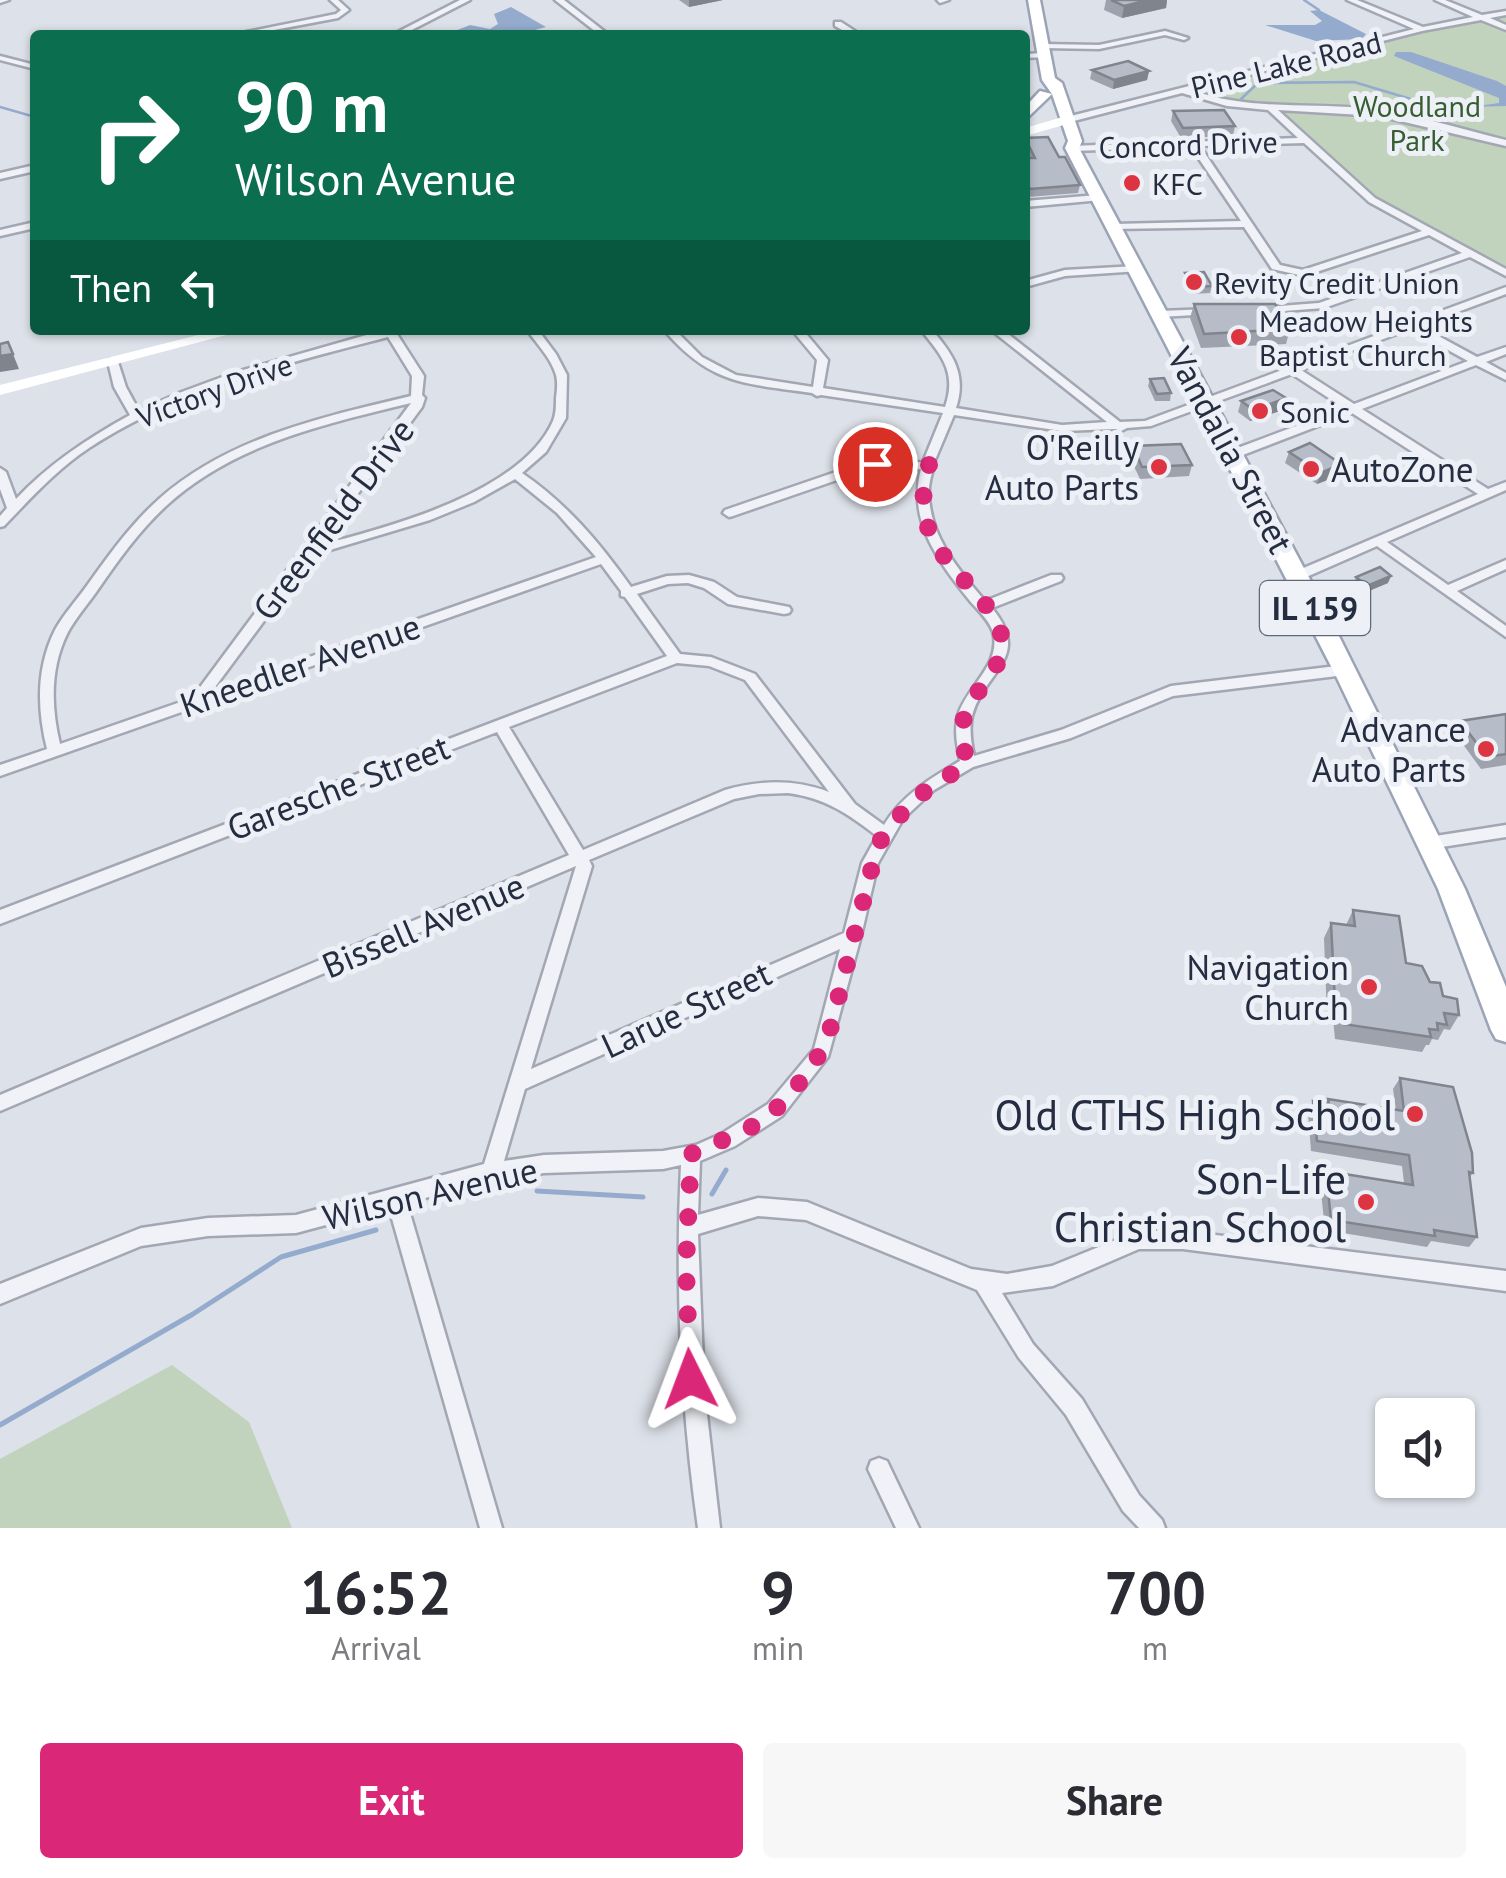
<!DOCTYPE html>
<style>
:root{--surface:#fff;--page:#f7f7f7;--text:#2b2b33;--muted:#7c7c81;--accent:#db2777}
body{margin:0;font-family:"PT Sans",sans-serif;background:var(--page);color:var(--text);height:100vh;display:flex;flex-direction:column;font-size:38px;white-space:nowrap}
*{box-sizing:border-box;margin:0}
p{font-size:32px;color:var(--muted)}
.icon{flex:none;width:55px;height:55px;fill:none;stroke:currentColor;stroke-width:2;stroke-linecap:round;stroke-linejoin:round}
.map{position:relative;height:1528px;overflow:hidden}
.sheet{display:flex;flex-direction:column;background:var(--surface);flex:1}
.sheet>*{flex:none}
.guide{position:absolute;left:30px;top:30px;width:1000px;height:305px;border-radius:10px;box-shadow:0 2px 8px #0004;background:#0b6e4f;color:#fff;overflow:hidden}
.controls{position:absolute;left:1375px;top:1398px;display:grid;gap:20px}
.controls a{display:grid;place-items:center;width:100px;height:100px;border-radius:10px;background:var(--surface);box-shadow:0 2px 8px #0004;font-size:50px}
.pin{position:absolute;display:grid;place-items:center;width:85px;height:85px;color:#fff;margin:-42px;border:5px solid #fff;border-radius:50%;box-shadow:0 2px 10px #0007}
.me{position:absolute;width:110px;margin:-55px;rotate:357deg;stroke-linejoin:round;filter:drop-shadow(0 0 8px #0008)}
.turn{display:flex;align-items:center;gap:35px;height:210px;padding:0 40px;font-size:45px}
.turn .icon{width:130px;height:130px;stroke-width:2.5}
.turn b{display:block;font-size:70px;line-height:85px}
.then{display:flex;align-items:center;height:95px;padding:0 40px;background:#0003;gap:20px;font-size:38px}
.eta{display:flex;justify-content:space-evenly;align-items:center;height:170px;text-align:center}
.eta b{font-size:60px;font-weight:700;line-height:70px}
.button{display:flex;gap:20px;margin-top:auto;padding:20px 40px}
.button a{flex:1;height:115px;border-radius:10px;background:var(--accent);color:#fff;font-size:40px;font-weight:700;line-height:115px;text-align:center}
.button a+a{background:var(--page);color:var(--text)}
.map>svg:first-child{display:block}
.green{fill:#c1d3bd}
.water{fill:#94abcd}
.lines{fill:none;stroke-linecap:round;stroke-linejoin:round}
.stream-far1{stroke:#94abcd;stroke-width:2.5}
.stream{stroke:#94abcd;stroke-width:5}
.minor-casing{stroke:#a2a7b3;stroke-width:5}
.primary-casing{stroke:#9ba4b6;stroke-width:5}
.minor{fill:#f0f2f7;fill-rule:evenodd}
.secondary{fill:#fff;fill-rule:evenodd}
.primary{fill:#fff;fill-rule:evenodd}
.wall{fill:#9da2ad}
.shaded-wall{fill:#80848d}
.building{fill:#b7bcc9;stroke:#80848d;stroke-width:2.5}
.route{stroke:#db2777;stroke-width:18;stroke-dasharray:0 32.4}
.poi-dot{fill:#dc3441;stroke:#edf0f6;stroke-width:4}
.labels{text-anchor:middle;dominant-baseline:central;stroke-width:10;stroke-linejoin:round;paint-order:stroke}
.far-street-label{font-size:30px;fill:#252d41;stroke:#edf0f6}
.far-park-label{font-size:30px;fill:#365e31;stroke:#edf0f6}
.far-poi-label{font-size:30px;fill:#252d41;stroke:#edf0f6;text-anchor:start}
.shield{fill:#edf0f6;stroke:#616877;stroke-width:2.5}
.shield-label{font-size:32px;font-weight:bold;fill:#252d41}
.poi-label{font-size:35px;fill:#252d41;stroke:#edf0f6;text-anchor:end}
.street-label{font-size:35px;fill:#252d41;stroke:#edf0f6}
.near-poi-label{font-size:42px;fill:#252d41;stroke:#edf0f6;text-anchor:end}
</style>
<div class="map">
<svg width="1506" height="1528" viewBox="0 0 1506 1528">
<rect width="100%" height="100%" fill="#dde1e9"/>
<path class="green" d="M1506,13v260l-119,-63 -115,-102 -87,-17 285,-73z
M172,1365l77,57 43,106h-292v-69z"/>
<path class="water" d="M511,7l35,20 -29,8h-72l25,-10 20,4 8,-5 -4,-10z
M1319,10l47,24 -4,5 -46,2 -51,-16h50l7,-4 -12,-10z
M1396,52h15l86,29 9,5v20l-36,1 29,-4v-5l-105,-42z"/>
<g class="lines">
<path class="stream-far1" d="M1304,0l15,10
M1241,99l17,-16 96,-1 60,18 55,6
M0,107l35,10"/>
<path class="stream" d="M537,1191l106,6
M712,1194l14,-24
M0,1425l193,-111 88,-57 95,-27"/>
<g class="minor-casing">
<path id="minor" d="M0,0h9l-9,3z
M330,0h8l11,10 -11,8 -90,17h-16l104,-21 5,-4z
M460,0h10l-68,35h-10z
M555,0h9l45,35h-9z
M937,0h12l-9,3z
M1347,0h10l66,27 50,-10 -38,-17h10l37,15 24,-4v4l-16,3 16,7v5l-25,-10 -59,11 -231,59c56,20 113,13 170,18 50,5 97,20 145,32v6l-127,-30 -101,-6 97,88 131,71v7l-36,-19 -146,51 -66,5 -5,-3 1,-2 65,-5 143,-50 -33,-18 -125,41 -32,-7 -28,-42 -133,2v-4l3,-1 127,-3 -50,-74 -119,4 -4,-3 1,-2 229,-8 -30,-28 -41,-4 -45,-13 -116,30 -3,-1v-4l351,-89zM1304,143l65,59 53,29 -119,39 -23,-5 -80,-119z
M835,22h6l20,13h-10l-16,-9z
M1165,31l23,7 -4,2 -19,-5 -66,14 -56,-1 -4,-2 4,-2 56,1z
M1045,53h3v4l-23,1v-4z
M0,56l35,9v4l-35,-9z
M35,165v6l-35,8v-6z
M1098,195l3,1v4l-76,7v-6z
M35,222v6l-35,8v-6z
M1136,266l5,3 -1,2 -75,5 -40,11v-6l40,-11z
M1506,287v7l-86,32 57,31 29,-10v7l-20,8 20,11v7l-30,-15 -114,44 126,80 18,-7v8l-119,52 61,43 58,-25v9l-49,22 49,35v11l-129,-91 -73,32h-10l-2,-3 2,-3 184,-78 -126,-81 -117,45h-8v-6l117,-44 -52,-34 -141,52 -24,2 -6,3 -6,-2 -53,2 -108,-16 -19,45c-1,9 -6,19 -6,30 -1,45 29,79 56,111l66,-26h10l2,3 -2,3 -69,27c41,50 -8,63 -20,108 -3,13 -1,26 2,40l87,-26 110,-44 174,-21 7,5 -7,5 -172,21 -102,42 -98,29 -39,23 -31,29 -25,44 -17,73 -33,121 -46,59 -47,30 -35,15 -2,54 60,-17 49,4 164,67 36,5 45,-8 86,-35h45l323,40v20l-323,-42h-44l-86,37 -51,7 31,51 49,55 57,96 23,25 3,8h-26l-16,-17 -57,-96 -47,-57 -42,-68 -171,-70 -48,-4 -60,18 6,154 16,140h-22c-17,-121 -23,-242 -17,-363l-18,4 -119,4 -53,7 -84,23 95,325h-22l-91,-320 -93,25 -88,3 -67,10 -141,58v-20l141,-56 67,-10 88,-3 188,-51 92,-298 -576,245v-16l569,-240 -72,-123 -497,192v-14l667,-254 -42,-59 -4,-1v-5l-20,-27 -601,212v-11l47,-16c-10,-40 -11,-81 8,-119 8,-15 21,-29 31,-43 22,-31 45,-63 73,-88 70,-62 164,-82 252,-103l1,-20 -24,-39c-103,27 -210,52 -299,111 -33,22 -58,50 -85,78l-4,1v-11l7,-8 -7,-19v-21l6,4 10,27c33,-35 72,-61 114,-84l-16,-28 -6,-25 1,-2 9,2 8,25 13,24 40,-18 54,-20 151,-43h22l-9,4 27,42 -2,19 3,3 -3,9 -102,138c70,-18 202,-53 233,-124 3,-7 3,-15 3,-23 1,-8 2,-15 0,-23 -5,-17 -19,-31 -29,-45h11l18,24 11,21 -1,43 -20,34 -24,21c44,30 78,70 109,114l36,-11 22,-1 25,7 23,15 52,10 2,3 -2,3 -5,1 -56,-10 -24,-16 -16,-5 -20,1 -31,10 43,60 31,3 44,17 100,130 29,21c18,-30 47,-47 76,-64 -3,-16 -6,-31 -2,-46 9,-29 44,-51 35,-83 -4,-12 -15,-22 -23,-31 -31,-39 -63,-80 -49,-132l-58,2 -130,45 -4,1 -6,-4 2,-3 137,-47 61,-1 20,-49 -122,-18 -4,1 -5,-3c-69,-10 -100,-8 -148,-63h11l27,27 34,18 77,12 4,-27 -25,-30h11l25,30 -5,28 122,19c12,-35 -3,-51 -24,-77h11c21,24 35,45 24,78l106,17 45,-3 -116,-92h12l117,92 25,-1 140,-52 1,-3h7zM1410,329l58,32 -114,43 -53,-34zM411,403l-219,295 -132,46c-9,-37 -10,-77 8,-112 8,-15 21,-29 31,-44 20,-29 41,-58 67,-82 67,-62 159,-82 245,-103zM515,479l42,34 39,44 -384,134 101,-136 117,-35 44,-18zM677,663l32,3 36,14 84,112c-35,-13 -69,-12 -104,-2l-142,60 -74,-123zM788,793c38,5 60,21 89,43l-15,27 -18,70 -313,136 61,-203 -3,-6 145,-61 25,-5zM840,949l-26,100 -46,55 -47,30 -25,11 -33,6 -119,4 -40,6 21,-72z
M1210,309l4,1v4l-55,3 -5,-3 5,-3z
M1506,825v12l-77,12 -6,-2 -2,-4 2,-4 6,-2z
M879,1458l8,3 32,67h-23l-28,-59 3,-8z"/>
</g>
<g class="primary-casing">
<path id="primary" d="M1028,0h12l15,78 7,5 20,58 -3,7 242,452 144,289 41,98v55l-10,-3 -5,-9 -53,-141 -102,-213 -271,-528 3,-7 -16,-47 -27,26v-13l15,-16 12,3 -10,-14z"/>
</g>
<use href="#minor" class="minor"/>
<path class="secondary" d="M1066,116l6,4 -1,3 -46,13v-8z
M218,330h27l-245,65v-10z"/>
<use href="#primary" class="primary"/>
</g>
<path class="wall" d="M679,0h44l-34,7z
M1106,0h61l-1,8 -44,10 -18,-8z
M1092,70l57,1 -2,9 -34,9 -23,-10z
M1173,111l62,15 -2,10 -52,2 -10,-17z
M1025,138l34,19 21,28 -2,8 -50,4 -3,-8v-31h5l-5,-10z
M1185,273l27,13 -2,7 -18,1 -8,-14z
M1194,304l96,25 -4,15 -85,4 -11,-30z
M1150,379l21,14 -1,8h-15l-7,-15z
M1286,398l-3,12 -33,11 -12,-9 3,-11z
M1133,446l59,19 -3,11 -49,3 -10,-21z
M1289,452l49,24 -21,8 -32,-21z
M1356,577l32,6 -24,10 -11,-8z
M1506,714v51l-25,4 -27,-37 6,-11z
M1353,910l53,53 24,19 29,33 -9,15 -6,-1 -6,11 -6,-1 -3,6h-3l-4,7 -87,-13 -2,-20 -6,-1 -3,-80 7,-15 15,2z
M1400,1078l73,95 -3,4 7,60 -8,10 -38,-6 -4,6 -102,-17 -5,-48 6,-11 78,12 -2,-17 -91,-15 -3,-39 5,-11 13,2 2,-4 68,11 -3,-21z"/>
<path class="shaded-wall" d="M689,0h34l-34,7z
M1149,0h18l-1,8 -44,10 2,-12z
M1149,71l-2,9 -34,9 1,-9z
M13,354l6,15 -19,3v-16z
M1286,398l-3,12 -33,11 4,-11z
M1341,464l-3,12 -21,8 4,-11z
M1391,576l-3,7 -24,10 3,-7z"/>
<path class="building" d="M1111,0h38l-25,6z
M1128,61l21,10 -35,9 -22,-10z
M1224,110l11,16 -52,2 -10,-17z
M1048,137l11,20h6l15,28 -50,4 -5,-10v-21h10l-10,-20z
M1204,272l8,14 -19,1 -8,-14z
M1194,304h81l15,25 -86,5z
M8,342l5,12 -13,2v-12z
M1164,378l7,15 -14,1 -7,-15z
M1273,390l13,8 -32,12 -13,-9z
M1310,443l31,21 -20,9 -32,-21z
M1181,444l11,21 -50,2 -9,-21z
M1380,567l11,9 -24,10 -11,-9z
M1506,714v40l-19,3 -27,-36z
M1353,910l46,6 7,47 16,3 8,16 10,1 3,13 14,3 2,16 -15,-2 3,12 -10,-2 1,7 -9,-1 2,8 -88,-13 -3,-20 -5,-1 -4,-80 24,3z
M1400,1078l53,9 19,66 1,20 -4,-1 8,65 -43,-7 1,6 -104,-16 -5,-49 87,14 -4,-30 -92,-14 -4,-40 16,3 -1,-5 76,12z"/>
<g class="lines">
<path class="route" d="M690,1379l-4,-113 5,-112 59,-26 25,-18 35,-39 18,-33 50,-194 34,-44 56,-37c-20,-61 17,-65 35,-112 2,-66 -107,-90 -73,-186l-55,-1"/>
</g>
<g class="poi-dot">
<circle cx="1132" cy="183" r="10"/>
<circle cx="1194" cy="282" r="10"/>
<circle cx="1239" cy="337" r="10"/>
<circle cx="1260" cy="411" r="10"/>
<circle cx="1159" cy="467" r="10"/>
<circle cx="1311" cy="469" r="10"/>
<circle cx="1486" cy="749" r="10"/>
<circle cx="1369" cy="987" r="10"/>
<circle cx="1415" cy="1114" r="10"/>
<circle cx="1366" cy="1202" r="10"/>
</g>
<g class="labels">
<g class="far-street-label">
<text transform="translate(1286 64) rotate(-14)">Pine Lake Road</text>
<text transform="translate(1188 144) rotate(-2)">Concord Drive</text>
<text transform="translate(214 390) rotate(-20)">Victory Drive</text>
</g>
<g class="far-park-label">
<text x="1417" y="105">Woodland<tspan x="1417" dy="34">Park</tspan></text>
</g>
<g class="far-poi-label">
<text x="1152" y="183">KFC</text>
<text x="1214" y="282">Revity Credit Union</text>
<text x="1259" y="320">Meadow Heights<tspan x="1259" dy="34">Baptist Church</tspan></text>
<text x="1280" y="411">Sonic</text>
</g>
<rect class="shield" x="1260" y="581" width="110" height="54" rx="8"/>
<g class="shield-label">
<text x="1315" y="608">IL 159</text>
</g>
<g class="poi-label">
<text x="1139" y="447">O'Reilly<tspan x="1139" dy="40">Auto Parts</tspan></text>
<text x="1331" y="469" text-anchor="start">AutoZone</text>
<text x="1466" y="729">Advance<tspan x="1466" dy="40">Auto Parts</tspan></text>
<text x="1349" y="967">Navigation<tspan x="1349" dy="40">Church</tspan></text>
</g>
<g class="street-label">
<text transform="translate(1231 450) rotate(62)">Vandalia Street</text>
<text transform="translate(333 519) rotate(-53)">Greenfield Drive</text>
<text transform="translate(300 665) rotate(-19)">Kneedler Avenue</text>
<text transform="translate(338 787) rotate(-21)">Garesche Street</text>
<text transform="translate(423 925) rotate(-23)">Bissell Avenue</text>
<text transform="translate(686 1009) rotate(-25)">Larue Street</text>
<text transform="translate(430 1193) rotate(-13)">Wilson Avenue</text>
</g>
<g class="near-poi-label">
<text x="1395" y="1114">Old CTHS High School</text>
<text x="1346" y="1178">Son-Life<tspan x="1346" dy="48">Christian School</tspan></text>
</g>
</g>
</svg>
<div class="controls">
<a><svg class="icon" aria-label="sound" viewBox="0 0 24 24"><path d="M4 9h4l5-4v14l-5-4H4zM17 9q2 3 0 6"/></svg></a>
</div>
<div class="pin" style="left:875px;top:464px;background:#d93025"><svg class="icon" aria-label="arrive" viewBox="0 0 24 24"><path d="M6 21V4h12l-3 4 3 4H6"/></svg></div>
<svg class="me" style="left:690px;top:1379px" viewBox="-20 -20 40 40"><path d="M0-17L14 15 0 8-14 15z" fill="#db2777" stroke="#fff" stroke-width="4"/></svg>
<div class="guide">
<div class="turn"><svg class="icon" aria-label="right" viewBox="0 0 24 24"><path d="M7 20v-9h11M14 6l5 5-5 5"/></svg><div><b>90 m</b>Wilson Avenue</div></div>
<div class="then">Then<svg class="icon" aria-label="left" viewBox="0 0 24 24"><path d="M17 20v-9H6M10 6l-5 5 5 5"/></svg></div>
</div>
</div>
<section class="sheet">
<div class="eta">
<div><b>16:52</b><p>Arrival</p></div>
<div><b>9</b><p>min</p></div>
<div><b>700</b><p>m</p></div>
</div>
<div class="button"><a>Exit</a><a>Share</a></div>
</section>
